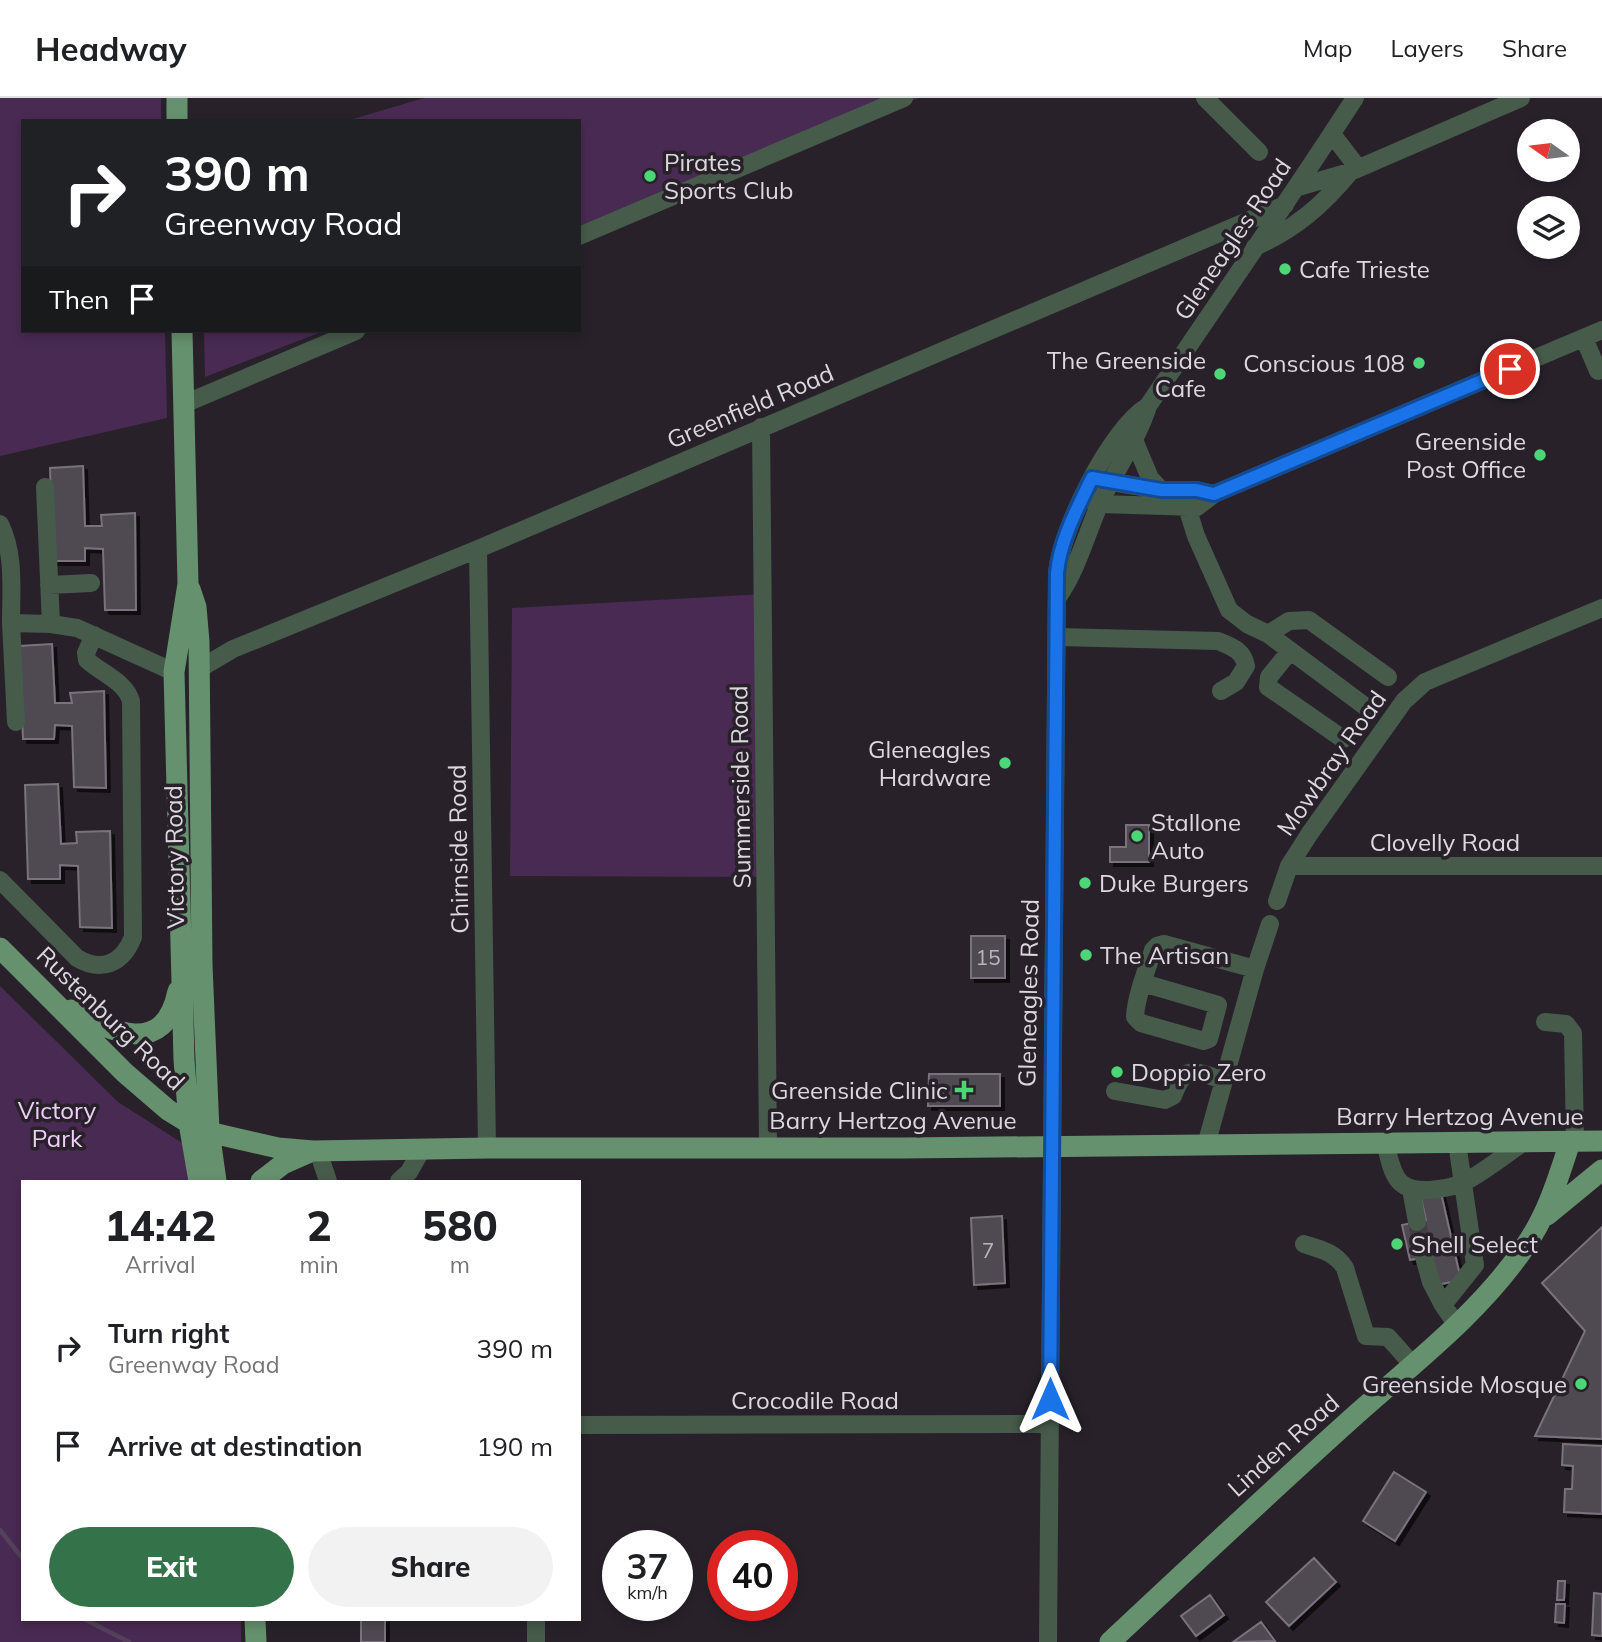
<!DOCTYPE html>
<style>
:root{--surface:#fff;--page:#f2f2f2;--text:#202124;--muted:#757577;--line:#e0e0e0;--accent:#347249}
body{margin:0;font-family:Mulish,sans-serif;background:var(--page);color:var(--text);height:100vh;display:flex;flex-direction:column;font-size:26px;white-space:nowrap}
*{box-sizing:border-box;margin:0}
p{font-size:23px;color:var(--muted)}
.icon{flex:none;width:38px;height:38px;fill:none;stroke:currentColor;stroke-width:2;stroke-linecap:round;stroke-linejoin:round}
.map{position:relative;flex:1;overflow:hidden}
.sheet{position:absolute;left:21px;top:1082px;width:560px;height:441px;display:flex;flex-direction:column;background:var(--surface);border-radius:0px;box-shadow:0 4px 10px #0003}
.sheet>*{flex:none}
.guide{position:absolute;left:21px;top:21px;width:560px;height:214px;border-radius:0px;box-shadow:0 4px 10px #0003;background:#202124;color:#fff;overflow:hidden}
.needle{width:46px;rotate:284deg}
.fabs{position:absolute;left:1517px;top:21px;display:grid;gap:14px}
.fabs a{display:grid;place-items:center;width:63px;height:63px;border-radius:50%;background:var(--surface);box-shadow:0 4px 10px #0003;font-size:35px}
.speed{position:absolute;left:602px;top:1432px;display:flex;gap:14px;font-size:35px;font-weight:700;text-align:center}
.speed>*{display:grid;place-content:center;width:91px;height:91px;border-radius:50%;background:var(--surface);box-shadow:0 4px 10px #0003;line-height:1}
.speed small{font-size:18px;font-weight:400}
.speed .limit{border:10px solid #d22;background:#fff;color:#111}
.pin{position:absolute;display:grid;place-items:center;width:60px;height:60px;color:#fff;margin:-30px;border:4px solid #fff;border-radius:50%;box-shadow:0 2px 7px #0007}
.me{position:absolute;width:77px;margin:-38px;rotate:0deg;stroke-linejoin:round;filter:drop-shadow(0 0 5px #0008)}
.turn{display:flex;align-items:center;gap:24px;height:147px;padding:0 28px;font-size:32px}
.turn .icon{width:91px;height:91px;stroke-width:2.5}
.turn b{display:block;font-size:49px;line-height:60px}
.then{display:flex;align-items:center;height:66px;padding:0 28px;background:#0003;gap:14px;font-size:26px}
.eta{display:flex;justify-content:space-evenly;align-items:center;height:119px;text-align:center}
.eta b{font-size:42px;font-weight:800;line-height:49px}
.button{display:flex;gap:14px;margin-top:auto;padding:14px 28px}
.button a{flex:1;height:80px;border-radius:42px;background:var(--accent);color:#fff;font-size:28px;font-weight:800;line-height:80px;text-align:center}
.button a+a{background:var(--page);color:var(--text)}
ul{padding:0;list-style:none}
li{display:flex;align-items:center;gap:21px;height:98px;padding:0 28px}
li div{flex:1}
li b{display:block;font-size:26px}
li em{font-style:normal}
header{display:flex;align-items:center;gap:42px;box-sizing:border-box;height:98px;padding:0 35px;background:var(--surface);border-bottom:2px solid var(--line)}
header strong{font-size:33px}
nav{display:flex;gap:38px;margin-inline-start:auto;font-size:24px}
.map>svg:first-child{display:block}
.green{fill:#492a53}
.lines{fill:none;stroke-linecap:round;stroke-linejoin:round}
.stream{stroke:#55415c;stroke-width:4.5}
.building{fill:#4f4851;stroke:#7a727c;stroke-width:2;filter:url(#shadow)}
.minor-tunnel{stroke:#433c45;stroke-width:18;stroke-dasharray:18 9;stroke-linecap:butt}
.minor{stroke:#465b4a;stroke-width:18}
.major{stroke:#66916e;stroke-width:21}
.route-casing{stroke:#114b97;stroke-width:18}
.route{stroke:#1a73e8;stroke-width:12}
.poi-dot{fill:#4dd676;stroke:#28212a;stroke-width:2.5}
.labels{text-anchor:middle;dominant-baseline:central;stroke-width:7;stroke-linejoin:round;paint-order:stroke}
.number-label{font-size:21px;fill:#b9b4bb}
.poi-label{font-size:24px;fill:#dcd8de;stroke:#28212a;text-anchor:start}
.street-label{font-size:24px;fill:#dcd8de;stroke:#28212a}
.park-label{font-size:24px;fill:#efcefa;stroke:#28212a}
</style>
<header>
<strong>Headway</strong>
<nav><a>Map</a><a>Layers</a><a>Share</a></nav>
</header>
<div class="map">
<svg width="1602" height="1544" viewBox="0 0 1602 1544">
<defs>
<filter id="shadow"><feDropShadow dx="4" dy="4" stdDeviation="0" flood-color="#0009"/></filter>
</defs>
<rect width="100%" height="100%" fill="#28212a"/>
<path class="green" d="M0,0h161v23h-138v210h142l2,87 -167,38z
M424,0h495l-340,133v-110h-233z
M204,233h120l-119,46z
M765,496l-4,283 -251,-1 2,-268z
M0,888l118,116 83,53 4,26h-182v438h218v23h-241z"/>
<g class="lines">
<path class="stream" d="M0,1432l23,29
M84,1521l45,23"/>
</g>
<path class="building" d="M83,368l2,60h17l-1,-11 34,-2 1,97h-31l-2,-61 -18,-1v13h-32l-3,-93z
M52,546l3,59h17l-2,-10 34,-2 2,97 -32,-1 -2,-61 -17,-1 -1,14h-31l-4,-93z
M58,686l3,60 16,-1 -1,-11 34,-1 2,97 -32,-1 -2,-61 -18,-1v14h-32l-3,-94z
M1126,727h23v37h-39v-15h16z
M971,838h34v42h-34z
M929,976h71v32h-72z
M1441,1095l20,87 -24,5 -7,-29 -20,4 -8,-35 24,-5 -5,-22z
M1002,1118l3,67 -31,2 -3,-67z
M1602,1129v212l-67,-3 50,-105 -43,-48z
M1563,1346l39,2v68l-38,-2 1,-23h7l1,-23 -11,-1z
M1394,1374l32,20 -31,49 -32,-20z
M1314,1460l22,24 -47,44 -23,-24z
M1558,1483h7l-1,19h-7z
M1594,1495l8,1v42l-10,-1z
M1210,1497l14,20 -28,21 -15,-20z
M1556,1506h9l-1,19 -9,-1z
M361,1521h24v23h-24z
M1261,1524l14,19 -42,1z"/>
<g class="lines">
<path class="minor-tunnel" d="M1417,1124l7,35"/>
<path class="minor" d="M1205,0l54,54
M1332,36l26,34
M1298,89l52,-15 171,-74
M579,138l325,-138
M1255,149c40,-18 68,-42 95,-75
M1584,240l14,33
M184,306l172,-73
M761,329l7,720
M1134,342l16,38 11,12
M1099,382l62,10h35l18,4
M45,389l6,137
M1092,403l8,3 97,3 17,-13 388,-164
M1187,409l9,29 33,74 18,14 21,10 21,-13 20,-1 79,57
M0,426c15,30 11,67 11,99l40,1 26,4 97,44
M478,451l9,599
M49,487l42,-2
M1058,499c20,-29 28,-62 42,-94 15,-33 37,-62 48,-97 69,-103 140,-204 207,-308
M11,525l5,99
M1268,536l98,73
M1058,539l160,4c14,6 25,9 28,25l-10,16 -15,9
M1290,553l-21,26 -1,10 75,52
M199,571l34,-20 245,-100 807,-344
M1289,768h313
M0,782l77,78c25,15 46,5 56,-21l-2,-236c-6,-20 -30,-28 -44,-41l-1,-7 8,-18
M1277,803l12,-35 21,-33 94,-132 21,-19 177,-74
M1143,885l75,22 -9,34 -5,2 -63,-18 -6,-6c1,-22 12,-47 18,-67l4,-4 7,-2 91,25
M1545,924l21,2 7,9 2,109
M1115,993l50,9 8,-4c13,-34 20,-24 51,-16
M1385,1045c4,13 6,31 16,40 13,12 44,6 59,1 15,-5 49,-32 64,-42
M1206,1047l49,-176 15,-45
M318,1053l10,30
M399,1083l10,-9 13,-23
M1411,1091l6,33
M1304,1146c16,5 31,8 41,24l21,68 22,1 24,27
M1424,1159l7,25 12,23
M1456,1226l-13,-19 32,-40 -18,-122
M579,1327l471,-1
M536,1521v23
M1048,1544l9,-1069c4,-44 53,-144 91,-167"/>
<path class="major" d="M177,0v23
M182,233l6,253 -14,88 10,388 5,63 10,58
M190,491l6,18 3,35 3,323 7,166 7,50
M0,850l125,125 43,37 21,13 28,11 61,14 35,3 174,-3h417l698,-7
M71,912c40,21 93,49 107,-19
M261,1083l22,-17 25,-11
M1547,1117l55,-45
M255,1521l1,23
M1110,1544c80,-75 160,-150 241,-223 60,-54 127,-104 173,-171 23,-32 34,-69 46,-106"/>
</g>
<g class="lines">
<g class="route-casing">
<path id="route" d="M1050,1301l7,-826c3,-33 21,-66 35,-95l69,12h35l18,4 296,-125"/>
</g>
<use href="#route" class="route"/>
</g>
<g class="poi-dot">
<circle cx="650" cy="78" r="7"/>
<circle cx="1285" cy="171" r="7"/>
<circle cx="1419" cy="265" r="7"/>
<circle cx="1220" cy="276" r="7"/>
<circle cx="1540" cy="357" r="7"/>
<circle cx="1005" cy="665" r="7"/>
<circle cx="1137" cy="738" r="7"/>
<circle cx="1085" cy="785" r="7"/>
<circle cx="1086" cy="857" r="7"/>
<circle cx="1117" cy="974" r="7"/>
<path d="M960.5 981.5h7v7h7v7h-7v7h-7v-7h-7v-7h7z"/>
<circle cx="1397" cy="1146" r="7"/>
<circle cx="1581" cy="1286" r="7"/>
</g>
<g class="labels">
<g class="number-label">
<text x="988" y="859">15</text>
<text x="988" y="1152">7</text>
</g>
<g class="poi-label">
<text x="664" y="64">Pirates<tspan x="664" dy="28">Sports Club</tspan></text>
<text x="1299" y="171">Cafe Trieste</text>
<text x="1206" y="262" text-anchor="end">The Greenside<tspan x="1206" dy="28">Cafe</tspan></text>
<text x="1405" y="265" text-anchor="end">Conscious 108</text>
<text x="1526" y="343" text-anchor="end">Greenside<tspan x="1526" dy="28">Post Office</tspan></text>
<text x="991" y="651" text-anchor="end">Gleneagles<tspan x="991" dy="28">Hardware</tspan></text>
<text x="1151" y="724">Stallone<tspan x="1151" dy="28">Auto</tspan></text>
<text x="1099" y="785">Duke Burgers</text>
<text x="1100" y="857">The Artisan</text>
<text x="1131" y="974">Doppio Zero</text>
<text x="948" y="992" text-anchor="end">Greenside Clinic</text>
<text x="1411" y="1146">Shell Select</text>
<text x="1567" y="1286" text-anchor="end">Greenside Mosque</text>
</g>
<g class="street-label">
<text transform="translate(1232 141) rotate(-56)">Gleneagles Road</text>
<text transform="translate(750 308) rotate(-23)">Greenfield Road</text>
<text transform="translate(1331 665) rotate(-55)">Mowbray Road</text>
<text transform="translate(740 689) rotate(-91)">Summerside Road</text>
<text x="1445" y="744">Clovelly Road</text>
<text transform="translate(458 751) rotate(-91)">Chirnside Road</text>
<text transform="translate(174 759) rotate(-91)">Victory Road</text>
<text transform="translate(1028 895) rotate(-89)">Gleneagles Road</text>
<text transform="translate(111 920) rotate(44)">Rustenburg Road</text>
<text x="1460" y="1018">Barry Hertzog Avenue</text>
<text x="893" y="1022">Barry Hertzog Avenue</text>
<text x="815" y="1302">Crocodile Road</text>
<text transform="translate(1283 1347) rotate(-42)">Linden Road</text>
</g>
<g class="park-label">
<text x="57" y="1012">Victory<tspan x="57" dy="28">Park</tspan></text>
</g>
</g>
</svg>
<div class="fabs">
<a><svg class="needle" viewBox="-14 -14 28 28"><path d="M0-13l5 13h-10z" fill="#e53935"/><path d="M0 13l5-13h-10z" fill="#757577"/></svg></a>
<a><svg class="icon" aria-label="layers" viewBox="0 0 24 24"><path d="M12 4l9 5-9 5-9-5zM3 14l9 5 9-5"/></svg></a>
</div>
<div class="speed"><div>37<small>km/h</small></div><div class="limit">40</div></div>
<div class="pin" style="left:1510px;top:271px;background:#d93025"><svg class="icon" aria-label="arrive" viewBox="0 0 24 24"><path d="M6 21V4h12l-3 4 3 4H6"/></svg></div>
<svg class="me" style="left:1050px;top:1301px" viewBox="-20 -20 40 40"><path d="M0-17L14 15 0 8-14 15z" fill="#1a73e8" stroke="#fff" stroke-width="4"/></svg>
<div class="guide">
<div class="turn"><svg class="icon" aria-label="right" viewBox="0 0 24 24"><path d="M7 20v-9h11M14 6l5 5-5 5"/></svg><div><b>390 m</b>Greenway Road</div></div>
<div class="then">Then<svg class="icon" aria-label="arrive" viewBox="0 0 24 24"><path d="M6 21V4h12l-3 4 3 4H6"/></svg></div>
</div>
<section class="sheet">
<div class="eta">
<div><b>14:42</b><p>Arrival</p></div>
<div><b>2</b><p>min</p></div>
<div><b>580</b><p>m</p></div>
</div>
<ul>
<li><svg class="icon" aria-label="right" viewBox="0 0 24 24"><path d="M7 20v-9h11M14 6l5 5-5 5"/></svg><div><b>Turn right</b><p>Greenway Road</p></div><em>390 m</em></li>
<li><svg class="icon" aria-label="arrive" viewBox="0 0 24 24"><path d="M6 21V4h12l-3 4 3 4H6"/></svg><div><b>Arrive at destination</b></div><em>190 m</em></li>
</ul>
<div class="button"><a>Exit</a><a>Share</a></div>
</section>
</div>
